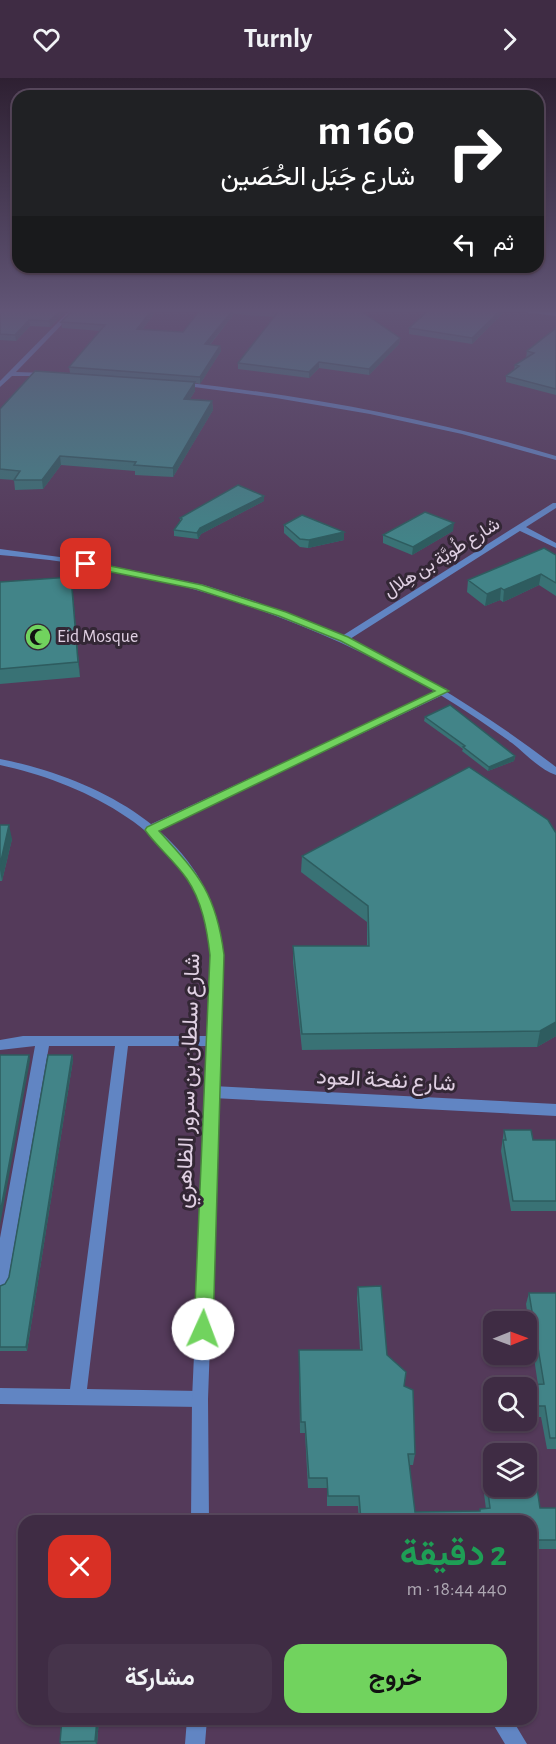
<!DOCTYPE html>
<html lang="ar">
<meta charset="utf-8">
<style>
:root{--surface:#3f2c44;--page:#46344b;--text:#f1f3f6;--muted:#ada7b2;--line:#58485d;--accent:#71d35e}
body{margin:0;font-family:"Alegreya Sans",Vazirmatn,sans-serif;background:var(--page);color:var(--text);direction:rtl;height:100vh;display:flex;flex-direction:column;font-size:22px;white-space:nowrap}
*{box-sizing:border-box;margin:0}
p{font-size:20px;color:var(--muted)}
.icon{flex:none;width:33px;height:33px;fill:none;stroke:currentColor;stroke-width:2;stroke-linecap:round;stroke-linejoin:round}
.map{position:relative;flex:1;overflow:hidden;direction:ltr}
.panel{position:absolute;left:18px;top:1437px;width:519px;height:210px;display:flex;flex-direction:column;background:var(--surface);border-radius:18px;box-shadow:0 2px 4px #0004,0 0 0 2px var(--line);direction:rtl}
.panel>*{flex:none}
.banner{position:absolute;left:12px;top:12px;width:532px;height:183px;border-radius:18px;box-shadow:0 2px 4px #0004,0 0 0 2px var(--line);direction:rtl;background:#202124;color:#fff;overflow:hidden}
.needle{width:39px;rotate:89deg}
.tools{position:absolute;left:483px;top:1233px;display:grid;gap:12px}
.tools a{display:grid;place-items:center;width:54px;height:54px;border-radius:12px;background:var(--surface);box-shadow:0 2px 4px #0004,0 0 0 2px var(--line);font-size:30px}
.pin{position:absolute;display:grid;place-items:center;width:51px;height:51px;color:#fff;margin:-26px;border-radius:12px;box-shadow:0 3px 9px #0006}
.me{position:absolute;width:66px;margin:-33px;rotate:2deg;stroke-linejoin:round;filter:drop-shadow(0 0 4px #0008)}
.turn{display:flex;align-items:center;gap:21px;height:126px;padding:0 30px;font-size:27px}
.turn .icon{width:78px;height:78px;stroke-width:2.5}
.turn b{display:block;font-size:42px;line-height:51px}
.then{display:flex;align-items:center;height:57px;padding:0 30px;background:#0003;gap:12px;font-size:22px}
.round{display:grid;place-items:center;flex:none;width:63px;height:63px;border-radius:18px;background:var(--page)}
.overview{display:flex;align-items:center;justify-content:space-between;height:102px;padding:0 30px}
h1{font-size:36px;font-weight:700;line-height:45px;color:#1e9e55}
.cta{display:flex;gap:12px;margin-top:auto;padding:12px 30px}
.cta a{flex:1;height:69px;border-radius:18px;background:var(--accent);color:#111;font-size:24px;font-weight:700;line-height:69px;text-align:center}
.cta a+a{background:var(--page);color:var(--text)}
header{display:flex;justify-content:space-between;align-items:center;height:78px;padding:0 30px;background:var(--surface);font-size:27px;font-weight:700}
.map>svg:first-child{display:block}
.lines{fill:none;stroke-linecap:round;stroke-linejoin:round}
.service{fill:#6185c3;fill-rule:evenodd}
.minor{fill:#6185c3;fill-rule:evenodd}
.tertiary{fill:#6185c3;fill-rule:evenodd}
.wall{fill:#397275}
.shaded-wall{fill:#2e5c5f}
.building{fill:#428488;stroke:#2e5c5f;stroke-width:1.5}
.route{fill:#71d35e;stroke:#49893d;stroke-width:1.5}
.labels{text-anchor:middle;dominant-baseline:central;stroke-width:6;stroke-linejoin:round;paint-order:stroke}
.far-street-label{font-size:18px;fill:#e0d0e3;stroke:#332735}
.far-poi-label{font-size:18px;fill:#e0d0e3;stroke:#332735;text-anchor:start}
.street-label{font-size:22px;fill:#e0d0e3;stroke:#332735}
</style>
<header><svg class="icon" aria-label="forward" viewBox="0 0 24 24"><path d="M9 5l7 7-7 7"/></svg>Turnly<svg class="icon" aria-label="heart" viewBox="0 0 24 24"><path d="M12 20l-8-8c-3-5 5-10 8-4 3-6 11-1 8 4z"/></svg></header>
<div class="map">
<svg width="556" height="1666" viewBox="0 0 556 1666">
<rect width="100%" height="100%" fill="#543a5a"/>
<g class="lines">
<path class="service" d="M518,448h6l32,17v5l-38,-18z
M444,610l3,1v4l-292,139h-8l-2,-3 2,-3z
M23,958h192l5,1 2,4 -2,4 -5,1h-87l-41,343 113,2 6,2 2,6 -2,6 -6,2 -200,-3v-16l70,1 45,-343h-66l-41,235 -2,5 -6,2v-50l35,-192 -35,4v-10z"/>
<path class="minor" d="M70,232h6l-60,62 31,1 2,1v2h-37l-12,11v-6z
M522,232l34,2v4l-31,-4z
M181,304c127,14 252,37 375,74v4l-94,-26 -92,-20 -94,-16 -97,-13 -1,-1z
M553,425h3v5l-206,131c73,36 141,78 206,128v8c-16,-5 -31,-22 -44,-32 -28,-20 -57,-40 -87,-57 -131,-75 -274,-119 -425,-131v-6l82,11 122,25 50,16 88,35z
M213,1008l343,18v12l-343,-18 -5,-2 -2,-4 2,-4z
M490,1641h22l15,25h-22z"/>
<path class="tertiary" d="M0,681c85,17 184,62 214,151 8,23 9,48 9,72l-15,417 1,122h-18l1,-122 19,-417c0,-25 -1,-50 -9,-73 -28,-82 -123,-127 -202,-144z
M187,1641h20l-2,25h-20z"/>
</g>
<path class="wall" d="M0,232h67l-17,17 -20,-1 -14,15 -16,-1z
M73,232h84l-15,20 41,2 17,-22h167l-3,3 36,25 -1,6 -30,31 -50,-7 -10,10 -71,-9v-6l36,-46 -40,-3 -24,31 10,1 1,5 -21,33 -5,-1v8l-5,8 22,2 1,9 -40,67 -38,-2v-4l-74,-6 -18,24 -28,1 -1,-10 -14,-1v-70l123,-32 -53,-4 -1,-6 32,-36 -39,-3 -1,-6z
M505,233l-33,33 -63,-10v-6z
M556,250v67l-50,-13v-6l8,-6 1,-5 11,-7 1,-7z
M264,423l-63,33 -3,5 -24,-3v-6l6,-9v-3z
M284,447l60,15 -36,8 -8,-1 -16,-14z
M453,453l-41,24 -29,-12v-8z
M556,477v41l-17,-11 -36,17 -3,-2 -15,6 -18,-14 1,-12z
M71,499l9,100 -80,7v-102z
M425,639l90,39 -1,5 -26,10 -26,-20 1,-2 -39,-28z
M0,747l12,14 -10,42h-2z
M556,755v203l-19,11 -235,3 -9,-88v-16h74v-24l-66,-50 1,-16z
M72,977l1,5 -46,291h-27v-65l5,-2 4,-7z
M504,1052l29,10h23v71h-45l-10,-60z
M358,1209l29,68 17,31 11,68 -2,11h-4l6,47 64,-1 1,-2h6l-3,-23 3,-10 54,32h16v41h-25v-28h-172l-1,-15h-31v-18h-19l-3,-55h-5l-1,-83h61l-3,-52z
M529,1215h27v156h-9l-6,-32h-12l-3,-14v-10l3,-8h9l-12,-81z
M62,1641h37l-2,25h-36l-1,-2z"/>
<path class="shaded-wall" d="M61,232h6l-17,17 -1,-6z
M152,232h5l-19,25 -1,-6z
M233,232l1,4 -29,36v-6z
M501,232h4v1l-33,33v-6z
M29,242l1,6 -14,15 -1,-6z
M400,260l-1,6 -30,31v-6z
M220,268l1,5 -21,33v-7z
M319,284v6l-10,10v-6z
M195,304v9l-11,17v-9z
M212,323l1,9 -40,67v-9z
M60,378l1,9 -18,24 -1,-9z
M264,418v5l-63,33 -3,5 -1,-6 3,-5z
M454,445l-1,8 -41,24 1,-8z
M344,454v8l-36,8 1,-8z
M541,496l-2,11 -36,17 1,-12z
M71,499l2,14 7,86 -2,-15z
M501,510l-1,12 -15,6 2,-12z
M515,678l-1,5 -26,10 1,-4z
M9,747l3,14 -10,42 -2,-11v-5z
M556,944v14l-19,11 3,-16z
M29,977l1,5 -30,165v-11z
M72,977l1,5 -46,291 -1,-4z
M97,1641h2l-2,25h-1l-1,-3z"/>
<path class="building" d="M0,232h61l-12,11 -20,-1 -14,15 -15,-1z
M73,232h79l-15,19 46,3 17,-22h33l-28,34 15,2 -20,31 -131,-10 36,-42 -44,-3z
M245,232h117l-1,1 39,27 -31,31 -50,-7 -10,10 -71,-9 40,-51z
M429,232h72l-29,28 -63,-10z
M556,250v61l-50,-13 13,-10 -4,-1 19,-12 -7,-2z
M35,293l160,11 -11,17 28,2 -39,67 -39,-3 2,-3 -76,-6 -18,24h-28l6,-9 -20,-2v-60z
M238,407l26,11 -64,32 -3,5 -23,-3 8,-11 -2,-1z
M425,434l29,11 -41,24 -30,-12z
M302,437l42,17 -35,8 -9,-1 -16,-14z
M544,470l12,7v28l-15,-9 -37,16 -3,-2 -14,6 -19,-14z
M71,499l7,85 -78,7v-87z
M450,627l65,51 -26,11 -26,-20 2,-1 -40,-29z
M469,689l79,53 8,13v189l-16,9 -238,3 -9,-88h76l-1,-40 -66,-50z
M0,747h9l-9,40z
M0,977h29l-29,159z
M48,977h24l-46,292h-26v-61l5,-2 4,-7z
M504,1052h27l2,10h23v61h-43l-10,-61h3z
M381,1208l6,69 19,17 -2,14 9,4 2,64h-7l7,58 65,-1v-2l10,-1 -4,-32 8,-1v11h32v-11h9l5,33h16v32h-25v-19h-170l-2,-25h-31l-1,-18h-18l-4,-56h-4l-2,-72h63l-4,-63z
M529,1215h27v145h-6l-5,-32h-13l-3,-21 15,-1z
M62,1641h35l-2,22 -35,1z"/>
<linearGradient id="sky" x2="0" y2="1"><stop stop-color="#2e2032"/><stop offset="0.5" stop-color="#615576"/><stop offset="1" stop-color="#615576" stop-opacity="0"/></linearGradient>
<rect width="556" height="465" fill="url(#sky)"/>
<path class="route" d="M86,483l116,24 84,27 62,25 101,54 -290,140c40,44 57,62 65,124l-11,374 -3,6 -7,3 -6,-3 -3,-6 16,-374c-3,-26 -8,-54 -23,-76 -12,-18 -30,-32 -42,-49l2,-3 288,-136 -94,-50 -62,-25 -83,-27 -114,-23 -1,-2z"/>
<defs>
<g id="mosque-disc" transform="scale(1.35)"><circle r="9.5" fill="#71d35e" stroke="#332735"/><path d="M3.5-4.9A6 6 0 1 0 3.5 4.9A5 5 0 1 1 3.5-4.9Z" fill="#111"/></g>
</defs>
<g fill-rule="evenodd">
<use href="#mosque-disc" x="38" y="559"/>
</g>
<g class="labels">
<g class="far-street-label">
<text transform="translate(442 480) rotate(-32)">شارع طُويَّة بن هِلال</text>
</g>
<g class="far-poi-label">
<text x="57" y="559">Eid Mosque</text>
</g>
<g class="street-label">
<text transform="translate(386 1002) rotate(3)">شارع نفحة العود</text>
<text transform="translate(188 1003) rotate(-88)">شارع سلطان بن سرور الظاهري</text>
</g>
</g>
</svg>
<div class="tools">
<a><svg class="needle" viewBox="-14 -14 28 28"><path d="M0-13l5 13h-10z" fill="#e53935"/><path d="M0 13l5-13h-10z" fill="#ada7b2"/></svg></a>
<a><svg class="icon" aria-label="search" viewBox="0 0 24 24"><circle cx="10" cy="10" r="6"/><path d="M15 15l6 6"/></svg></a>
<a><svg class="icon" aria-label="layers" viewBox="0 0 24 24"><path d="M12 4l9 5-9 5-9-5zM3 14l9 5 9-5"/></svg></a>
</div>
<div class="pin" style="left:86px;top:486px;background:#d93025"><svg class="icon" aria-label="arrive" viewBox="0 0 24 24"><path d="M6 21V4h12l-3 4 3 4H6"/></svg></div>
<svg class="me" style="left:203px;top:1251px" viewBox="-20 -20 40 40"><circle r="19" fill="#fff"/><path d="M0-13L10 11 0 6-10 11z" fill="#71d35e"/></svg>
<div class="banner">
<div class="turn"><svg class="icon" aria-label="right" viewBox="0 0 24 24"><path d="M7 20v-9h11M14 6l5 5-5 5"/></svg><div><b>160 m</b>شارع جَبَل الحُصَين</div></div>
<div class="then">ثم<svg class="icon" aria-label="left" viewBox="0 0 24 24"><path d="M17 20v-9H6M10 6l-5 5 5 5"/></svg></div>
</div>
<section class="panel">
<div class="overview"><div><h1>2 دقيقة</h1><p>440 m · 18:44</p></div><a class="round" style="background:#d93025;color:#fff"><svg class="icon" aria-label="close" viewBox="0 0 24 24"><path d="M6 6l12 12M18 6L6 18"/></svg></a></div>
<div class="cta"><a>خروج</a><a>مشاركة</a></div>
</section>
</div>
